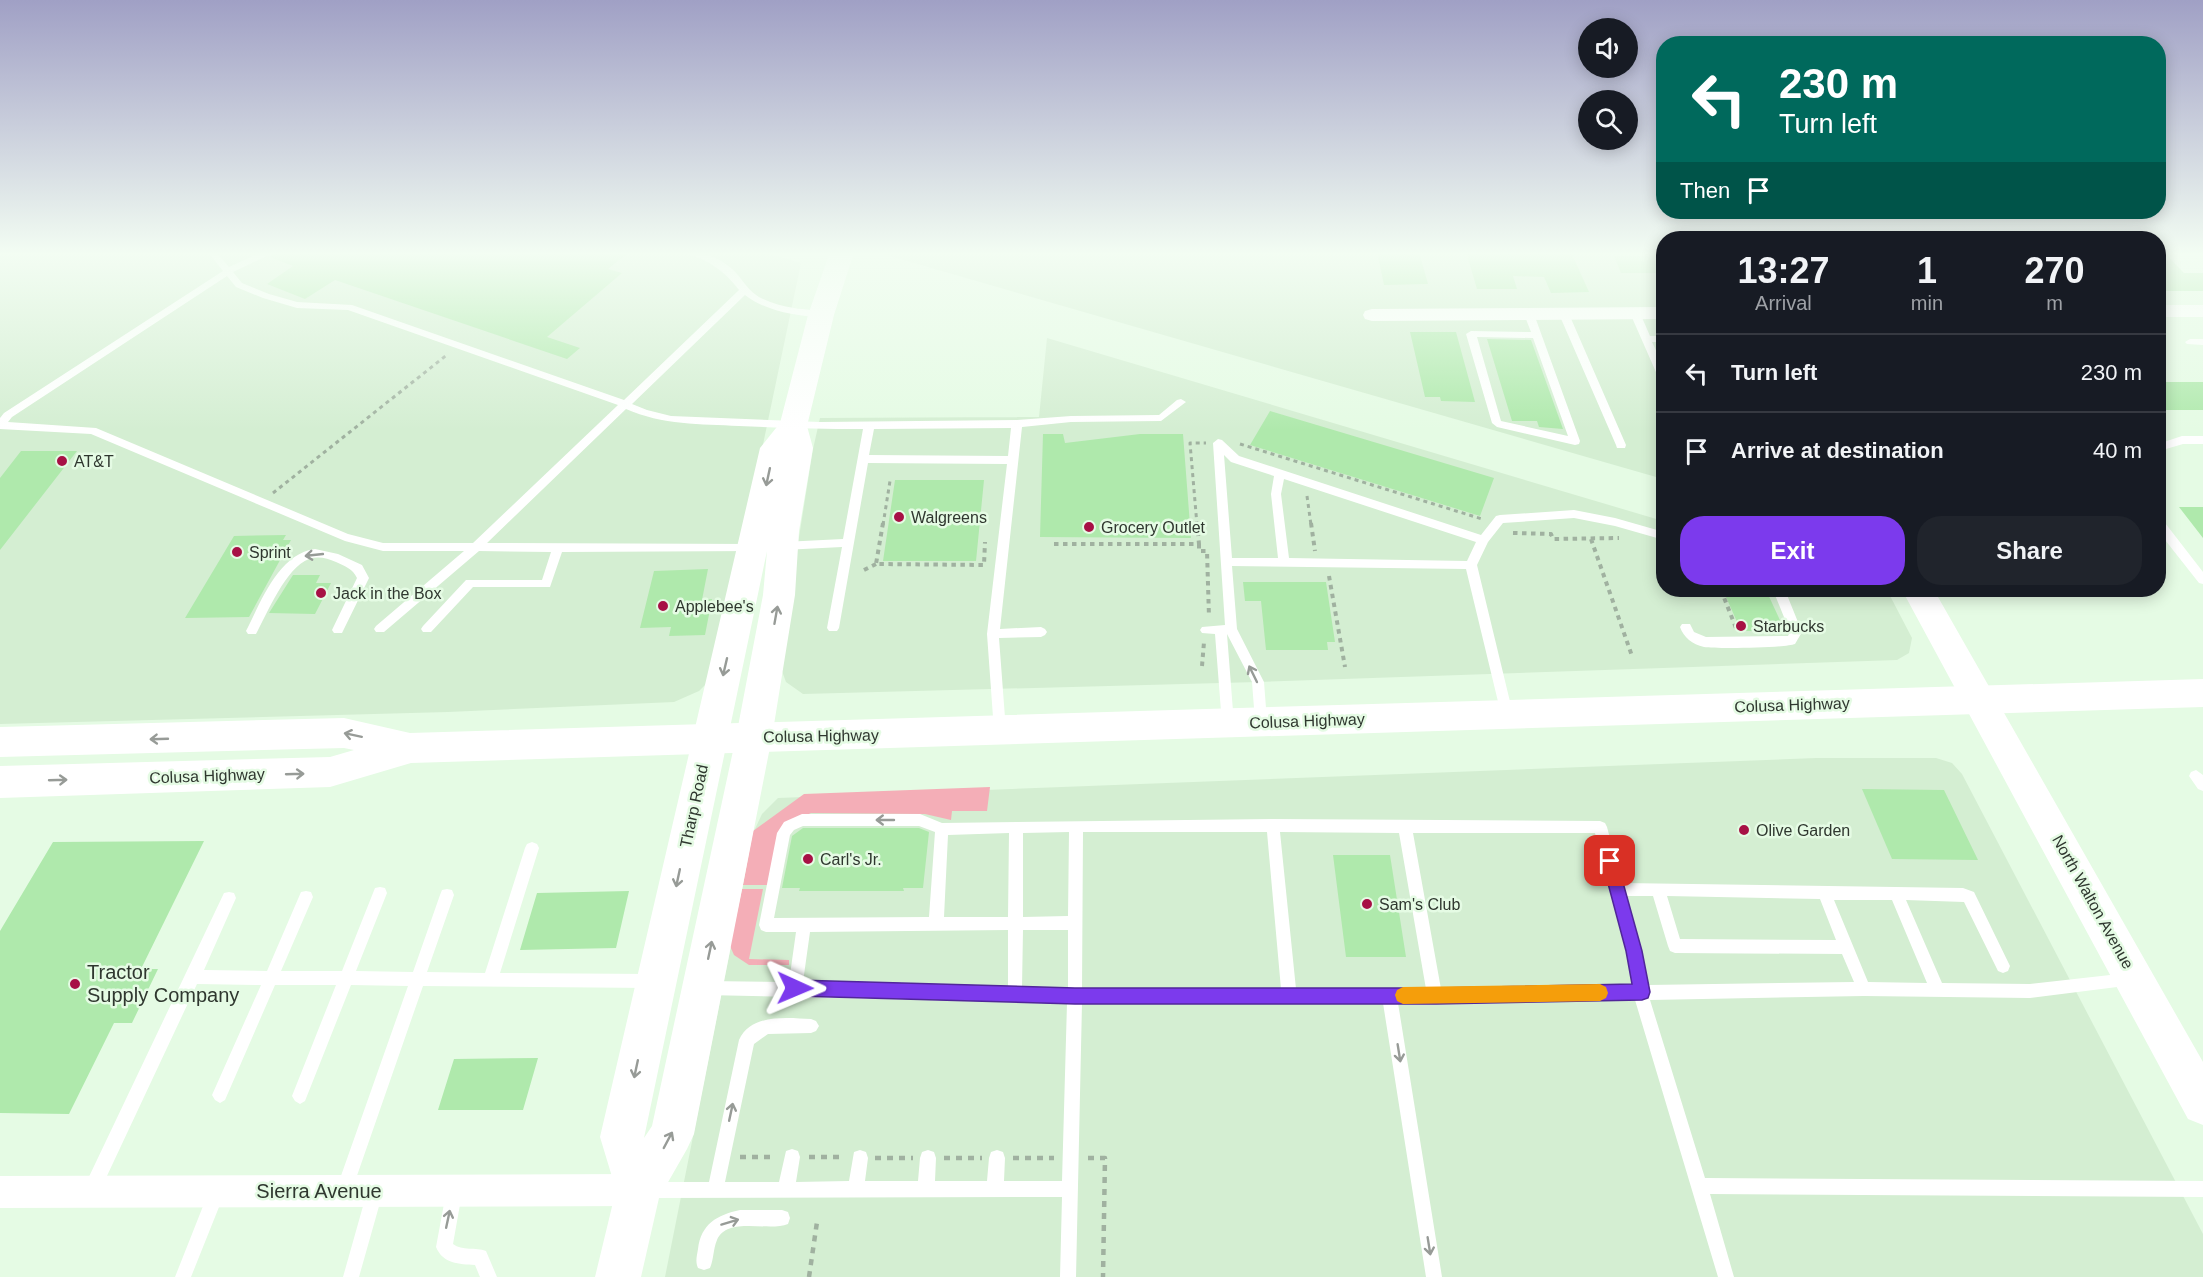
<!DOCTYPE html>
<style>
:root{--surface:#171b24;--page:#20242c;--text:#f1f3f6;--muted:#9ea1a6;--line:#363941;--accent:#7c3aed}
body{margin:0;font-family:Arial,sans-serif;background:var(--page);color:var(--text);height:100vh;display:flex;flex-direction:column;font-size:22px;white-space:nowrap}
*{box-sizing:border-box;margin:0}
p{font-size:20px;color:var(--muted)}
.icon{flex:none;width:33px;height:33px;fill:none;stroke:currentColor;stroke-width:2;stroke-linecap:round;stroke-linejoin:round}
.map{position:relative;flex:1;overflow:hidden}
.side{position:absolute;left:1656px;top:231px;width:510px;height:366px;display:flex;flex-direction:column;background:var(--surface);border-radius:24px;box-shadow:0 3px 15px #0003}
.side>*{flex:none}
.banner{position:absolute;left:1656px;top:36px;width:510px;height:183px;border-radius:24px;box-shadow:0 3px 15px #0003;background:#00695c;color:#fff;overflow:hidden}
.tools{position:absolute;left:1578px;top:18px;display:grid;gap:12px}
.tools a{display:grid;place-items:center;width:60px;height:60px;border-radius:50%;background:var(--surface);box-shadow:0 3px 15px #0003;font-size:30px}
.pin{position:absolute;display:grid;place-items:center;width:51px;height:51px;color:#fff;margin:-26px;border-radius:12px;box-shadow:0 3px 9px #0006}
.me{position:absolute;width:66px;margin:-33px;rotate:91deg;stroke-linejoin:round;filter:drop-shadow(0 0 4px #0008)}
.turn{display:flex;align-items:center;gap:21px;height:126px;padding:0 24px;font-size:27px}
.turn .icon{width:78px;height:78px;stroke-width:2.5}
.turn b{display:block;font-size:42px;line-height:51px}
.then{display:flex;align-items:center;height:57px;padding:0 24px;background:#0003;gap:12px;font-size:22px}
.eta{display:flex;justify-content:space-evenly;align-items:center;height:102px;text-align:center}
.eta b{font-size:36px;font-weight:800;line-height:42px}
.cta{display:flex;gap:12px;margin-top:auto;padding:12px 24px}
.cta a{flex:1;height:69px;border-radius:24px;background:var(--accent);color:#fff;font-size:24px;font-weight:800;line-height:69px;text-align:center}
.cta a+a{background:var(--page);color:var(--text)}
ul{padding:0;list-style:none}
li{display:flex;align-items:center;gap:18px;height:78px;padding:0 24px;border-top:2px solid var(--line)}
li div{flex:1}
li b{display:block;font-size:22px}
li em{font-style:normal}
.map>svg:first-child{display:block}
.built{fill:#d4eed2}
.green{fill:#f4aeb7}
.building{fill:#afe9ac}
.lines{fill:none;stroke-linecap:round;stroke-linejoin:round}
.path-far2{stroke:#a0b1a0;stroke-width:3;stroke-dasharray:4 4;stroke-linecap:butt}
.path-far1{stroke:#a0b1a0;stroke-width:4;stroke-dasharray:4.5 4.5;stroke-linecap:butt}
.path{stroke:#a0b1a0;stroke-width:4.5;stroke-dasharray:6 6;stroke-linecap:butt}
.lane{fill:#fff;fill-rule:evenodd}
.street{fill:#fff;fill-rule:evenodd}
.secondary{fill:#fff;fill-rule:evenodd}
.highway{fill:#fff;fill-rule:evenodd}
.oneway{stroke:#979b97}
.route{fill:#7c3aed;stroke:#51269a;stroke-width:1.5}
.slow{fill:#f59e0b}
.poi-dot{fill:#a71145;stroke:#e5fbe4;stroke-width:2}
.labels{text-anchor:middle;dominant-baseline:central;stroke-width:5;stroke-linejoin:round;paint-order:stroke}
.poi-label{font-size:16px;fill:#2f372f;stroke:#e5fbe4;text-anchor:start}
.street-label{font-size:16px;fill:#2f372f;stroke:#e5fbe4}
.near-poi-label{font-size:20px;fill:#2f372f;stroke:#e5fbe4;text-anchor:start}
.near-street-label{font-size:20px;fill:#2f372f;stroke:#e5fbe4}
</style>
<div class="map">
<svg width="2203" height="1277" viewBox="0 0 2203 1277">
<rect width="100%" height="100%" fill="#e5fbe4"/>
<path class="built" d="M0,252h764l37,11 -85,406 -5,10 -12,12 -25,11 -226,10 -448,12z
M876,252h787v227z
M1047,338l616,183 1,69h223l25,48 -3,15 -12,7 -639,22 -455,12 -17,-12 -7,-19 34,-214 7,-31 219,-1z
M1816,758h120l16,5 10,11 241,460v43h-1538l89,-446 8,-17 16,-16z"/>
<path class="green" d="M990,787l-3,24h-35l-1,9 -26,-6 -114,-1 -23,10 -19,62h-26l10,-54 51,-37z
M742,889h21l-14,70 40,1v5h-40l-15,-10 -4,-9z"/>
<path class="building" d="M274,252h355l-21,17 14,4 -75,64 33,11 -13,11 -232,-79 -30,19 -38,-15 26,-18 -23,-9z
M1377,252h42l9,32 -44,1z
M1466,252h105l18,40 -38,1 -7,-16 -31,-1 4,13h-40z
M2158,252h6l20,21h19v18h-39l-6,-7z
M1614,256h50v17h-43z
M1410,332h46l19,70 -34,-1 -1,-4h-15z
M1487,339l44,1 32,89 -24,-2 -2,-6h-25z
M2158,382h45v28h-45z
M1270,411l224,67 -14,38 -230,-71z
M1043,434h20l2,9 75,-9h43l8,104 -151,-1z
M21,451h56l-77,99v-72z
M895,480h89l-8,81h-93z
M2179,507h24v31z
M286,535l-3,5h8l-42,77 -64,1 49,-82z
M708,569l-6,31 10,-1 -7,36 -36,1 2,-9 -31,1 14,-57z
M293,575h27l-4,8h15l-16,31 -46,-1z
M1243,582h83l9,60h-8l1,8h-62l-5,-49h-16z
M1723,590h43l19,41h-44z
M1862,789l82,1 34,70 -86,-1z
M803,828h116l10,4 -6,56h-20l1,3h-105l1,-3h-18l10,-52z
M204,841l-63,128h17l-26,54h-18l-45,91 -69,-1v-182l53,-89z
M1333,855h57l16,102h-60z
M629,891l-13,57 -96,2 17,-57z
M538,1058l-15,52h-85l16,-51z"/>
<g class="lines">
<path class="path-far2" d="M1240,444l242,75
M273,493l175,-139
M1307,496l4,29
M883,525l7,-44
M1197,525l-7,-82h16"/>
<path class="path-far1" d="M883,523l-7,41 108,1 1,-23
M1311,523l4,28
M1513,533l38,1 2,5 66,-1
M1591,539l41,117
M1054,544h145l-2,-21
M1199,544v7h8l2,66
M864,570l12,-6
M1329,576l16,91
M1721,590l15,38
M1202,666l2,-24"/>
<path class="path" d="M740,1157h35
M809,1157h35
M875,1158h38
M944,1158h38
M1013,1158h41
M1088,1158h17l-2,119
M809,1277l8,-55"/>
<path class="lane" d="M208,252h8l13,15 33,-15h10l-1,2 -38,18 9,11 27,11 28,8 55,3 272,95 115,-110c-14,-18 -28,-29 -51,-36l-1,-2c18,0 37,7 50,22 7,8 12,17 22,23 11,6 23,9 35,11 10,2 24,1 32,7l-5,3c-26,-3 -54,-6 -76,-23l-113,109 15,6 24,6 149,6 197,-2 54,-4 88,-1 18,-15 4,-1 5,3 -25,19 -90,1 -49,5 -22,202 41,-2 4,2 2,3 -2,3 -4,2 -42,1 7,93 -2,4 -4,1 -4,-1 -2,-4 -7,-97 20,-170 -139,-1 -29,165 -2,3h-8l-2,-3 15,-81 -59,3 -6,-4 6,-4 60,-3 20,-110c-41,0 -82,-1 -124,-3 -38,-2 -77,-1 -113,-17l-139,134 264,1 4,1 2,3 -2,3 -193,1 -12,35h-77l-42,45h-8l-2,-3 2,-3 43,-46h76l9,-28 -72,-1 -95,81h-8l-2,-3 2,-3 88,-75h-81l-38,-10 -254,-107 -91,-5v-11l4,-5 219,-142zM227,276l9,11 27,11 34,10 51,2 270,95 -145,138h-90l-35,-9 -252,-106 -88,-6 4,-5zM1011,428l-3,28 -139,-1 5,-26z
M1635,310l5,3 10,23h14v6h-12l12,25v15l-5,-3 -29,-66z
M1529,311l5,3 46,127 -1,3 -4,1 -78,-18 -5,-4 -26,-89 5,-3 60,1 -7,-18zM1477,337l56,1 35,98 -67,-15z
M1564,311l5,3 57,131 -1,3h-8l-1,-3 -57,-131z
M2190,339h13v6l-16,-1 -2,-2z
M2182,436h21v8h-20l-17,5 -4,11 -4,1v-17z
M1218,439l4,1 17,16 242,79 15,-19 4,-1 74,-5 41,8 49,14v8l-49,-14 -41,-8 -71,5 -15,19 -11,23 36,149 -2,4 -4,1 -4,-1 -2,-4 -35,-145 -234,-3 5,63 27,53 3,39 -2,4 -4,1 -4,-1 -2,-4 -3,-39 -25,-48 7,90 -2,4 -4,1 -4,-1 -2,-4 -7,-90 -13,-1 -2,-3 2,-3 23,-2 -12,-182zM1224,455l7,7 43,14 -3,18 7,64h-46zM1284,479l192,63 -9,19 -178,-3 -8,-64z
M2158,518l4,1 41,53v12l-4,-1 -41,-52z
M315,549l23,5 24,11 7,13 -27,55h-8l-2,-3 25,-52c-4,-9 -12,-12 -21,-16 -9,-4 -18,-6 -27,-3 -23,8 -42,55 -53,75h-8l-2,-3c15,-29 32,-77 69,-82z
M1773,590h12l17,42 -7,12c-10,4 -79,5 -91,3 -12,-3 -20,-9 -24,-20l2,-3h8l4,8 12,5 82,-1 2,-4z
M2196,770l7,5v16l-5,-2 -9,-13 2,-4z
M802,814h118l22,9 331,-4 327,2 5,2 2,4 15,56 341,5 11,4 36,74 -2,5 -5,2 -5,-2 -34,-69 -58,-2 36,83 88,1 98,-11 5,2 2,5 -2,5 -103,13 -166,-2 -214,4 55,178 498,3v16l-493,-3 24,83h-16l-83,-277 -237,3 44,274h-16l-43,-274h-301l-6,274h-16l2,-80 -414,1 -6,-2 -2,-6 2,-6 6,-2h61l30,-142c12,-27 49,-22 72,-21l5,2 3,5 -3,5 -5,2 -43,1 -14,10 -29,138h54l7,-31 6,-2 6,2 2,6 -4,25 53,-1 5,-29 6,-2 6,2 2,6 -3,23h53l2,-23 2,-6 6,-2 6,2 2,6 -1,23h52l2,-23 2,-6 6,-2 6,2 2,6 -1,23h58l5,-178 -361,-8 -5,-2 -2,-5 2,-5 5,-2 83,1 7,-50h-30l-5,-2 -2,-5 18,-92 7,-11zM803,826h116l16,6 -6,85 -155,1 16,-83 4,-5zM1069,832l-1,84 -45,1v-84zM1083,832h184l14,157h-199zM1280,832l119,1 27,156h-130zM1009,833l-1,84h-64l4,-82zM1413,833h182l32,118 6,35 -192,3zM1626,896h27l15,50 2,5 5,2 167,1 12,28 -206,3 -7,-34zM1667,896l153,3 16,41 -156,-1zM1834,900h58l35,83 -59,-1zM1008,930v57l-205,-5 7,-50zM1023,930h45v59l-46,-2z
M532,842l5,2 2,4 -39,125 151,1 5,2 2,5 -2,5 -5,2 -228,-2 -71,204 -2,6 -6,2 -6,-2 -2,-6 72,-204 -57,-1 -46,116 -5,3 -5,-3 -3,-5 44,-111h-61l-50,115 -5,3 -5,-3 -3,-5 49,-110 -64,-1 -99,211 -6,2 -6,-2 -2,-6 2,-6 138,-290 5,-1 5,1 2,5 -32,72 63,1 34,-79 5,-1 5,1 2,5 -32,74h61l31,-78 2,-5 5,-1 5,1 2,5 -31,78 57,1 27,-77 2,-5 5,-1 5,1 2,5 -27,77 58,1 40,-125 2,-4z
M217,1184l6,2 2,6 -34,85h-16l36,-91z
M375,1184l6,2 2,6 -24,85h-16l24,-85 2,-6z
M454,1185l6,2 2,6 -9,51c9,7 23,3 33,7l11,26h-17l-5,-12c-16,-1 -32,-1 -39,-18l10,-54 2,-6z
M740,1210h42l6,2 2,6 -2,6c-19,8 -61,-8 -71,16 -4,9 -3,19 -7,28l-6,2 -6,-2c-3,-7 -1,-12 0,-19 3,-25 19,-34 42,-39z"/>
<path class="street" d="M2158,305h45v12h-45z
M1664,307v12l-292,2 -7,-2 -2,-4 2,-4 7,-2z
M638,1174l12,4 4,12 -4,12 -12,4 -638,2v-32z"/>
<path class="secondary" d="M830,252h24l-20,63 -27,111 6,22 -14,83 -4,64 -23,142 -78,397 -7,15 -28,49 -18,79h-46l21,-87 -16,-53 160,-689 20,-25 28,-108zM767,551l-4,44 -27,142 -84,389 -8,12z
M1902,590h32l269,472v63l-15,-6z"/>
<path class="highway" d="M2203,679v28l-1792,56 -81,24 -330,11v-32l330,-9 24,-7 -10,-2 -344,9v-30l344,-9 66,15z"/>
</g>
<defs><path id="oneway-shaft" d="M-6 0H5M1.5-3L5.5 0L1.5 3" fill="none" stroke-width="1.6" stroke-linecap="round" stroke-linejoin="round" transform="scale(1.5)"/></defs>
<g class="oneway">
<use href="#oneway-shaft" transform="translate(768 477) rotate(102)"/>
<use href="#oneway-shaft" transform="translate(314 555) rotate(174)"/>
<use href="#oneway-shaft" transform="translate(776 615) rotate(-80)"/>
<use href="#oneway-shaft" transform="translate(725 667) rotate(103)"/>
<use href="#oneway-shaft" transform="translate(1253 674) rotate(-116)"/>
<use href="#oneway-shaft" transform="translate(353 735) rotate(-168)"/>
<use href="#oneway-shaft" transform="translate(159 739) rotate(178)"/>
<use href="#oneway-shaft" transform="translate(295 774) rotate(-2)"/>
<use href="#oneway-shaft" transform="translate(58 780) rotate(-2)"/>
<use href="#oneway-shaft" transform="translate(885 820) rotate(180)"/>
<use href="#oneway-shaft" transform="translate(678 878) rotate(102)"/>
<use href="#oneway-shaft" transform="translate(710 950) rotate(-78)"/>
<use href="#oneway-shaft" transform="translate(1399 1053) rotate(81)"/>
<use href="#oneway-shaft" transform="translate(636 1069) rotate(102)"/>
<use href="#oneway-shaft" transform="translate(731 1112) rotate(-78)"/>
<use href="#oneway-shaft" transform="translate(668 1140) rotate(-62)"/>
<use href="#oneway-shaft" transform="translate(448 1219) rotate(-78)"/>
<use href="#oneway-shaft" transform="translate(730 1222) rotate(-17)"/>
<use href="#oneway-shaft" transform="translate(1429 1246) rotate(81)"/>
</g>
<linearGradient id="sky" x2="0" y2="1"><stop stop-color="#a0a0c5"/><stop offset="0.59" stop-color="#f3fdf3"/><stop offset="1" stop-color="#f3fdf3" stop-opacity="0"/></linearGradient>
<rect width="2203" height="430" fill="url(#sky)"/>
<path class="route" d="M1610,854l5,2 2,5 25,90 8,41 -2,6 -6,2 -206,4h-361l-280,-8 -6,-2 -3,-6 3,-6 6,-2 280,8h361l196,-4 -6,-33 -24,-90 2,-5z"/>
<path class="slow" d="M1600,984l6,3 2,6 -2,5 -6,3 -197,3 -6,-3 -2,-6 2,-5 6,-3z"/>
<g class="poi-dot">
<circle cx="62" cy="461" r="6"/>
<circle cx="899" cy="517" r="6"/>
<circle cx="1089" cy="527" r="6"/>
<circle cx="237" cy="552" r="6"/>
<circle cx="321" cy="593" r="6"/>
<circle cx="663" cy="606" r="6"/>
<circle cx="1741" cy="626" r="6"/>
<circle cx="1744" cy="830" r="6"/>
<circle cx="808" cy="859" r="6"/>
<circle cx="1367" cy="904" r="6"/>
<circle cx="75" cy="984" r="6"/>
</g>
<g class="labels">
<g class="poi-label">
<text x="74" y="461">AT&amp;T</text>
<text x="911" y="517">Walgreens</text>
<text x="1101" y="527">Grocery Outlet</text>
<text x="249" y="552">Sprint</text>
<text x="333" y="593">Jack in the Box</text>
<text x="675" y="606">Applebee's</text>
<text x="1753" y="626">Starbucks</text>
<text x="1756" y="830">Olive Garden</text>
<text x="820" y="859">Carl's Jr.</text>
<text x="1379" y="904">Sam's Club</text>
</g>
<g class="street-label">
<text transform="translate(1792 705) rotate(-2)">Colusa Highway</text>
<text transform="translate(1307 721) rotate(-2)">Colusa Highway</text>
<text transform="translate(821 736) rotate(-1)">Colusa Highway</text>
<text transform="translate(207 776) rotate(-2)">Colusa Highway</text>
<text transform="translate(694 806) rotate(-78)">Tharp Road</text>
<text transform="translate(2093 902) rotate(61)">North Walton Avenue</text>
</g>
<g class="near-poi-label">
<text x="87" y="972">Tractor<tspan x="87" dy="23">Supply Company</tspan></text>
</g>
<g class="near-street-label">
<text x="319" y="1191">Sierra Avenue</text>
</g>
</g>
</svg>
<div class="tools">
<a><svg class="icon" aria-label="sound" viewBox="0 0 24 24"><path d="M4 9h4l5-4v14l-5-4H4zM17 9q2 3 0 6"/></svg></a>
<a><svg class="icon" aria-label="search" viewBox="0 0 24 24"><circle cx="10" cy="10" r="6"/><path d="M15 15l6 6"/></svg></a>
</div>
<div class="pin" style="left:1610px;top:861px;background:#d93025"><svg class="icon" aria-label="arrive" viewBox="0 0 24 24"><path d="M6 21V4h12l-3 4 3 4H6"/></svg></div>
<svg class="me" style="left:795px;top:988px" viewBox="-20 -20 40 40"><path d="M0-17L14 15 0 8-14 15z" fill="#7c3aed" stroke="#fff" stroke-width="4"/></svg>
<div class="banner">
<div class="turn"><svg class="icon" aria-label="left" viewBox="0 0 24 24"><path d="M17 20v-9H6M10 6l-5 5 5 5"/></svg><div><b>230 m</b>Turn left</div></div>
<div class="then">Then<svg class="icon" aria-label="arrive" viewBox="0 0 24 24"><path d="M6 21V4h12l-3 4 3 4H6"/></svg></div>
</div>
<section class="side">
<div class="eta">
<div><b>13:27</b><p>Arrival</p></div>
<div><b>1</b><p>min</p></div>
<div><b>270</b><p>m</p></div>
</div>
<ul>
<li><svg class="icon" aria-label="left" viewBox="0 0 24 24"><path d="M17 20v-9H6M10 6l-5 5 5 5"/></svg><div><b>Turn left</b></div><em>230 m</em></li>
<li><svg class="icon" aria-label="arrive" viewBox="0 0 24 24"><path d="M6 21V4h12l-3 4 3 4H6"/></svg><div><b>Arrive at destination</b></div><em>40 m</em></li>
</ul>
<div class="cta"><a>Exit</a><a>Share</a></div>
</section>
</div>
